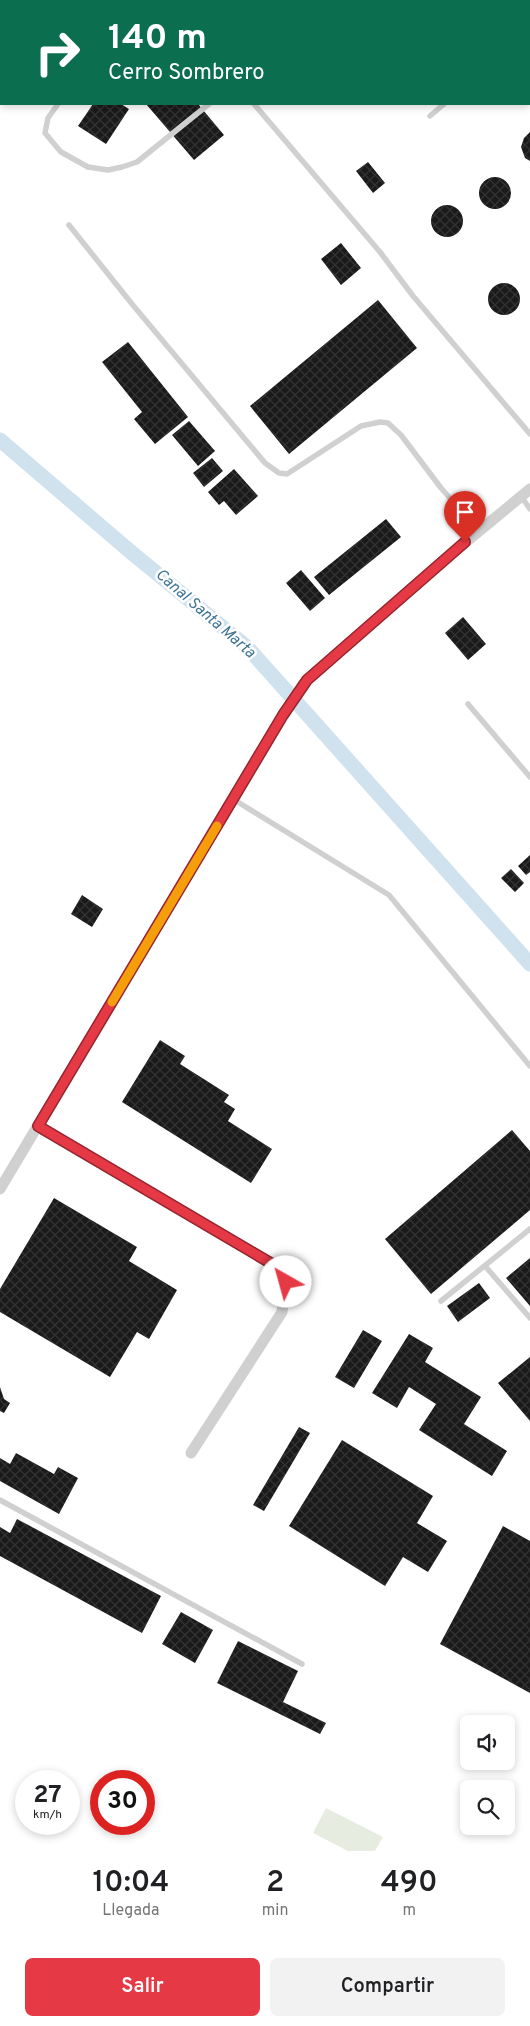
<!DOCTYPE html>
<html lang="es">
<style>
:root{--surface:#fff;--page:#f2f2f2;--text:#202124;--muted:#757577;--accent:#e63946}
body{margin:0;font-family:Overpass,sans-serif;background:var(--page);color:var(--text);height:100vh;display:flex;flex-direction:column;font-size:19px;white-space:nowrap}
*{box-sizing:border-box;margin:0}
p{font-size:16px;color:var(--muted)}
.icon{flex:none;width:28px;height:28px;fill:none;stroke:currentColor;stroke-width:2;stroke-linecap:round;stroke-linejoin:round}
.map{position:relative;height:1851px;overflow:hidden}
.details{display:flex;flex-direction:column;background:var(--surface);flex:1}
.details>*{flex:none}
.banner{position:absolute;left:0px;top:0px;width:530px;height:105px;box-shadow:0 2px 8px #0003;background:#0b6e4f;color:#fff;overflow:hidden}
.controls{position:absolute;left:460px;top:1715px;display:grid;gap:10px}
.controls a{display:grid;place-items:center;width:55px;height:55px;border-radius:8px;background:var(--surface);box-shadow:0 2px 8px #0003;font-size:25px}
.speed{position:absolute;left:15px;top:1770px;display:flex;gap:10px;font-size:25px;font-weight:700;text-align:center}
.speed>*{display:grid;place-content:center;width:65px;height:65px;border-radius:50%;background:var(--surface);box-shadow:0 2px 8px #0003;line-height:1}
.speed small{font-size:12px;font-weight:400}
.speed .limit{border:8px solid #d22;background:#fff;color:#111}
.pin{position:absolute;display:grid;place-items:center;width:42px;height:42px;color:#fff;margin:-51px -21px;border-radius:50% 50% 50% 0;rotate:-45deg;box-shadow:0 0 5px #0007}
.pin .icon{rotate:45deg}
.me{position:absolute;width:55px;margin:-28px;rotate:322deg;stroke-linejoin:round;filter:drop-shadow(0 0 4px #0008)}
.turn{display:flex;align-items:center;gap:18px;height:105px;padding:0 25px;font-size:22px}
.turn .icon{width:65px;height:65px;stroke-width:2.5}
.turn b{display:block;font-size:35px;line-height:42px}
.eta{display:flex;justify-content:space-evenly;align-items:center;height:85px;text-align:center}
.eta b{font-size:30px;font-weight:600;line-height:35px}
.cta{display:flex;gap:10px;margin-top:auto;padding:10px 25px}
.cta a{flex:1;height:58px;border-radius:8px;background:var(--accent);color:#fff;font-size:20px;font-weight:600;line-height:58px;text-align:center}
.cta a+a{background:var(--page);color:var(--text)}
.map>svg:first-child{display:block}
.pitch{fill:#e6ecdf}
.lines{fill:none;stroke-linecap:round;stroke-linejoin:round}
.canal{stroke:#cfe2ee;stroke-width:15}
.building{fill:url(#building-cross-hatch)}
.service{stroke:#d0d0d0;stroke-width:5.5}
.minor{stroke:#d0d0d0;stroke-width:11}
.route-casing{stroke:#96252e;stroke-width:12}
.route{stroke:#e63946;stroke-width:9}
.slow{stroke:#f59e0b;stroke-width:9}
.labels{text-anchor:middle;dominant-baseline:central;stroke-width:5;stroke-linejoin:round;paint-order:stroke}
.water-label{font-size:16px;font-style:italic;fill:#3f7597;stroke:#fff}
</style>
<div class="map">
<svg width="530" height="1851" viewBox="0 0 530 1851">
<defs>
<pattern id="building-cross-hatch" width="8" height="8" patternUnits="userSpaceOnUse" patternTransform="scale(1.25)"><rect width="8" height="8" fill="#1a1a1a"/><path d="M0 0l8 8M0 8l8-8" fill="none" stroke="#333"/></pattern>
</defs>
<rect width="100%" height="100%" fill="#fff"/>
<path class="pitch" d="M326,1808l57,29 -8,14h-27l-35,-18z"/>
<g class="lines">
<path class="canal" d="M0,440l132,113 116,95 282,316"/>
</g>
<path class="building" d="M93,104h28l8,5 -23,35 -28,-18z
M146,104h52l26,31 -30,25z
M530,132v29l-5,-3 -4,-11 3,-9z
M368,162l17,21 -12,10 -17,-22z
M479 193a16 16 0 1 1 32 0a16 16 0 1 1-32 0Z
M431 221a16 16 0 1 1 32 0a16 16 0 1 1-32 0Z
M341,243l20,25 -20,17 -20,-26z
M488 299a16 16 0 1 1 32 0a16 16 0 1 1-32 0Z
M378,300l39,48 -128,106 -39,-48z
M128,342l60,75 -33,27 -21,-25 8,-7 -40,-50z
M189,421l26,30 -17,15 -26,-31z
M212,458l11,13 -19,16 -11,-14z
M234,469l24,27 -22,19 -12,-14 -5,4 -11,-13z
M386,519l15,18 -72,58 -15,-18z
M301,570l24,28 -15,13 -24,-28z
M463,617l23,27 -18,16 -23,-27z
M530,855v17l-4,3 -8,-9z
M511,869l13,14 -9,9 -14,-14z
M82,895l21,14 -11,18 -21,-13z
M160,1040l25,16 -5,8 49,31 -5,7 11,7 -7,12 44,28 -21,34 -129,-81z
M512,1130l18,21v59l-99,84 -46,-55z
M54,1198l83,49 -8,14 48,29 -28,49 -12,-7 -27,45 -110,-65v-23z
M530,1258v48l-24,-28z
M479,1283l11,15 -32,24 -11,-16z
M363,1330l19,11 -28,47 -19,-11z
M409,1334l24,14 -8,14 56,35 -17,27 43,27 -15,25 -73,-46 17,-26 -27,-17 -12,21 -25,-15z
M530,1357v64l-32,-38z
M0,1387l4,12 6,4 -6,10 -4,-2z
M299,1427l11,6 -46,78 -11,-6z
M342,1440l91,56 -16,27 30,18 -19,31 -25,-15 -18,29 -96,-60z
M16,1453l38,21 4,-7 20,11 -19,36 -59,-33v-23l10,6z
M17,1519l144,77 -19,37 -142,-77v-29l10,6z
M503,1526l27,15v152l-90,-49z
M181,1612l32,18 -18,33 -33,-19z
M238,1641l60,30 -15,31 43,21 -6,11 -103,-51z"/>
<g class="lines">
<path class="service" d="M529,36l1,2
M58,104l-10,14 -3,15 16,19 27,15 20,3 14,-3 15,-5 72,-58
M254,104l126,148 33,44 117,138
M430,116l14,-12
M69,225l63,79 133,159 14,10 8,1 74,-48 19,-4 8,1 13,12 40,53 38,43
M521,496l9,13
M468,704l62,73
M233,799l156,96 141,171
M485,1266l45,52
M441,1301l89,-72
M0,1500l302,164"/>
<path class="minor" d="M38,1127l236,138 9,9 3,9 -4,29 -91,141
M0,1189l283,-474 24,-35 131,-115 92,-76"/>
</g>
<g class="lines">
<g class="route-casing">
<path id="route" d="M286,1282l-3,-8 -9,-9 -236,-139 245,-411 24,-35 158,-138"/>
</g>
<use href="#route" class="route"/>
<path class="slow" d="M112,1002l105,-176"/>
</g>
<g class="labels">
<g class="water-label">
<text transform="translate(205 614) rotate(41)">Canal Santa Marta</text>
</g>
</g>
</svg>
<div class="controls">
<a><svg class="icon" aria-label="sound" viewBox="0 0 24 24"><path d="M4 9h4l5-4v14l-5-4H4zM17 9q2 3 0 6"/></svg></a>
<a><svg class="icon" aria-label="search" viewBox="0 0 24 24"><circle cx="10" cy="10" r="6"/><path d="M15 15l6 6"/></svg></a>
</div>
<div class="speed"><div>27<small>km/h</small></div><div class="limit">30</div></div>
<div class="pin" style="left:465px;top:542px;background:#d93025"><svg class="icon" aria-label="arrive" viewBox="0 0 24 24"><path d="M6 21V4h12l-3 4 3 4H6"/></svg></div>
<svg class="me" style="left:286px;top:1282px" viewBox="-20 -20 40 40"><circle r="19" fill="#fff"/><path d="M0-13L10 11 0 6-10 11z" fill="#e63946"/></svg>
<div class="banner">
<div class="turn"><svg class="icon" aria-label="right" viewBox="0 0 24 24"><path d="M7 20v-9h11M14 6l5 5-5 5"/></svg><div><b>140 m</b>Cerro Sombrero</div></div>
</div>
</div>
<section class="details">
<div class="eta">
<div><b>10:04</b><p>Llegada</p></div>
<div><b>2</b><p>min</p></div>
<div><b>490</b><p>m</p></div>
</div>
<div class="cta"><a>Salir</a><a>Compartir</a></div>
</section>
